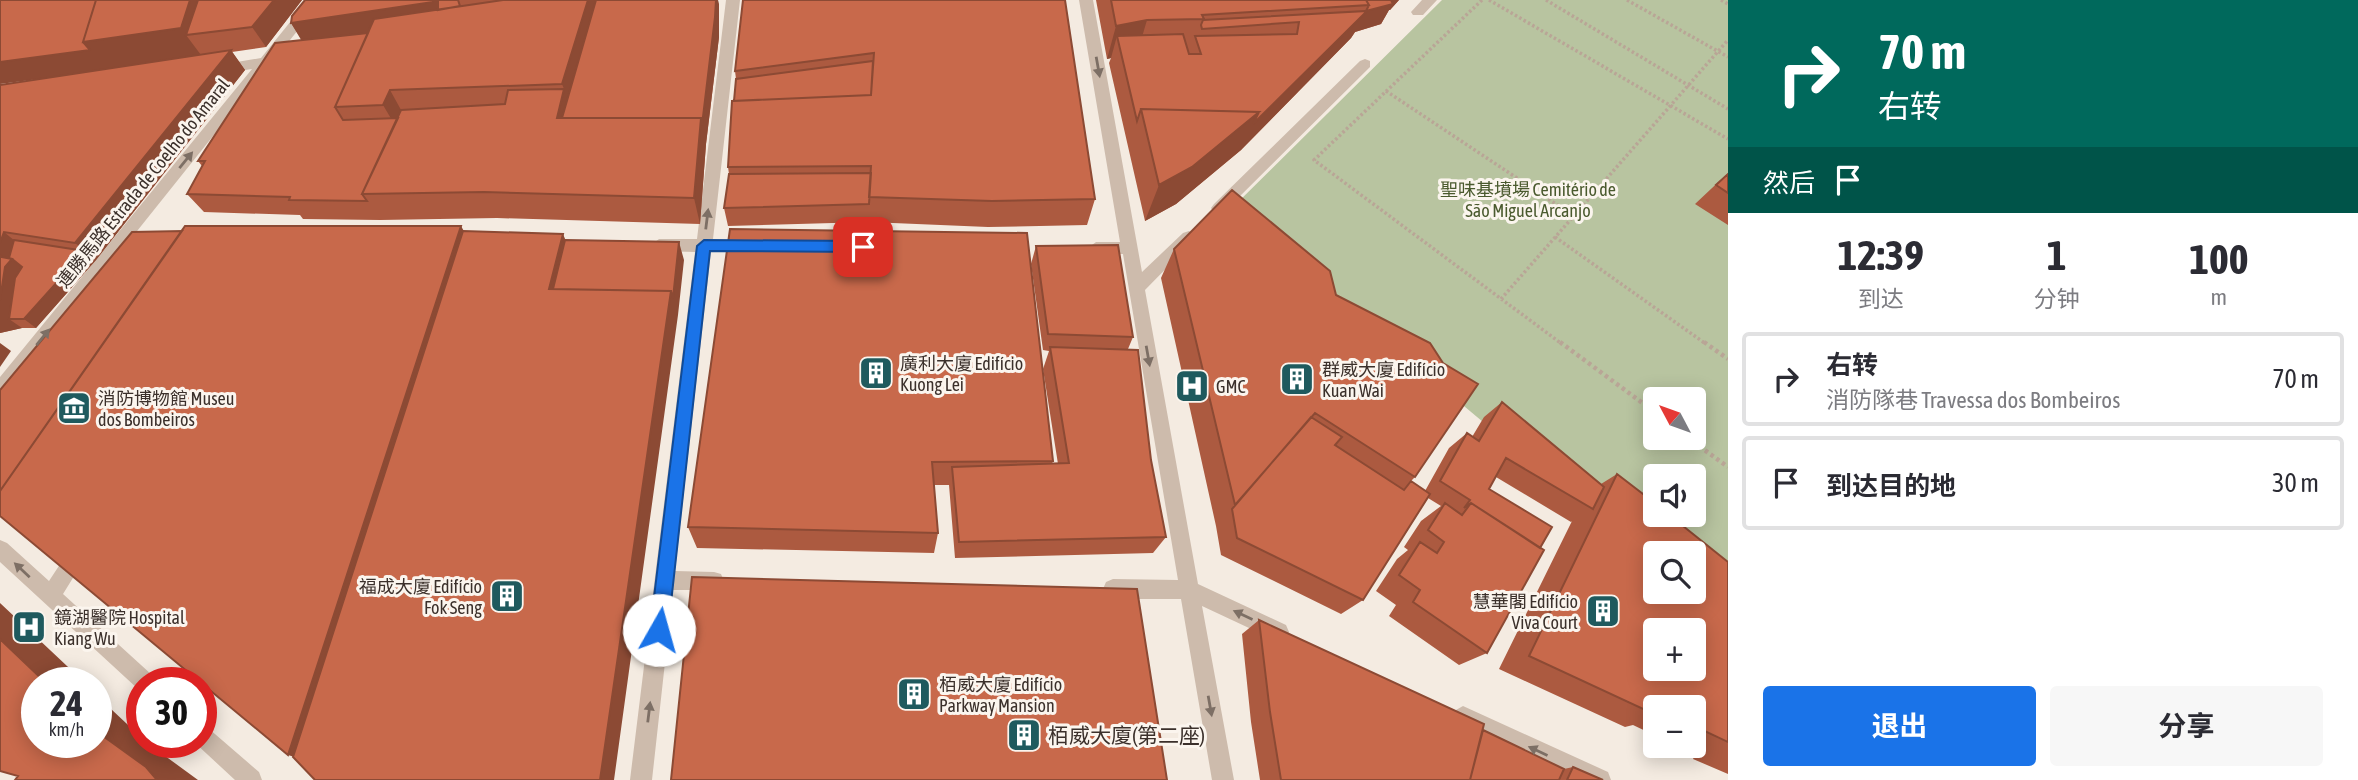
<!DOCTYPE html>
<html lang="zh">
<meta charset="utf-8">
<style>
:root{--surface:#fff;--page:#f7f7f7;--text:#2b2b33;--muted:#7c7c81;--line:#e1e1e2;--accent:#1a73e8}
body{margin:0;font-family:"Asap Condensed","Noto Sans SC",sans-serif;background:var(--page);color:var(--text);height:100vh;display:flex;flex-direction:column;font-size:26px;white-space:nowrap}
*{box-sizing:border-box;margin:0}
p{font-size:23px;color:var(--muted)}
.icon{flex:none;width:38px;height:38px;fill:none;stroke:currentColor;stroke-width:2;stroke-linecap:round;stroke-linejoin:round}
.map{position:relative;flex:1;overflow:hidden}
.drawer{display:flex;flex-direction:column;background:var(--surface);width:630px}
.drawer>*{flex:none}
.banner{background:#00695c;color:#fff;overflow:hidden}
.needle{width:46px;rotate:311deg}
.fabs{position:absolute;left:1643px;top:387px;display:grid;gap:14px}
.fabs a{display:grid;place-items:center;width:63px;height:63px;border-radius:7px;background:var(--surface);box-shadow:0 4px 18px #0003;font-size:35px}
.speed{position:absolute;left:21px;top:667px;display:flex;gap:14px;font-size:35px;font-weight:700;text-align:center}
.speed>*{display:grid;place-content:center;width:91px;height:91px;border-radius:50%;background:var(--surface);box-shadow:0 4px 18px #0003;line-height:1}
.speed small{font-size:18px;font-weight:400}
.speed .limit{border:10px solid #d22;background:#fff;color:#111}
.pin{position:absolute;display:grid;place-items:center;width:60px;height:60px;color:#fff;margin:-30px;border-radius:14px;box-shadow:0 4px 10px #0006}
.me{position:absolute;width:77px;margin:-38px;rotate:7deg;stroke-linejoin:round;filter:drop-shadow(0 0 5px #0008)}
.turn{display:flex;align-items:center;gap:24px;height:147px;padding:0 35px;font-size:32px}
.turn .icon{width:91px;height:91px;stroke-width:2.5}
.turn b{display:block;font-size:49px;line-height:60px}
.then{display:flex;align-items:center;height:66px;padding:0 35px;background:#0003;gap:14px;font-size:26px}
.eta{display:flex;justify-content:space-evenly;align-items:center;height:119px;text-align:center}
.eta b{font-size:42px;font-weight:700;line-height:49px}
.button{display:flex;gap:14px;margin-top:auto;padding:14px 35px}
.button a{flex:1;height:80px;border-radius:7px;background:var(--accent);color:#fff;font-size:28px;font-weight:700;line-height:80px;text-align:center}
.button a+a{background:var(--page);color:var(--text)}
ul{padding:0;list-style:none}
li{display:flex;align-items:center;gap:21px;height:94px;margin:0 14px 10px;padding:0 21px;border:4px solid var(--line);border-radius:7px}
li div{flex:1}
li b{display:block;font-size:26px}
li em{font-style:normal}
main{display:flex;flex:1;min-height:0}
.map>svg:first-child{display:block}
.green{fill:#b8c4a0;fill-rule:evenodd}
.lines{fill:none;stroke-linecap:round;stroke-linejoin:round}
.path-far1{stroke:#b9a596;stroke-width:3.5;stroke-dasharray:2.5 2.5;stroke-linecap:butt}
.path{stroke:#b9a596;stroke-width:4.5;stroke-dasharray:3.5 3.5;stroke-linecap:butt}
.minor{fill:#cdbbac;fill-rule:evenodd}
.wall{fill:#ac5a40}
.shaded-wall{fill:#8c4a34}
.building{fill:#c8694b;stroke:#8c4a34;stroke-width:2;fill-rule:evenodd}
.oneway{fill:#7d6f65}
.route{fill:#1a73e8;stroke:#114b97;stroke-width:2}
.labels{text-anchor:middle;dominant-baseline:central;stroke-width:6;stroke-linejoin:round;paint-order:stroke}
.street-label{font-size:18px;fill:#3b302b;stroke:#fbf5ee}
.park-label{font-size:18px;fill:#4a5a2e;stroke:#fbf5ee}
.poi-label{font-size:18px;fill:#3b302b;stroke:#fbf5ee;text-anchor:start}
.near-poi-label{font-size:21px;fill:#3b302b;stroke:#fbf5ee;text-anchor:start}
</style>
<main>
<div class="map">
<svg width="1728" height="780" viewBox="0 0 1728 780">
<rect width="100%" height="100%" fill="#f4ebe1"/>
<path class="green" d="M1442,0h286v568l-57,-46 -41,23 -400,-335zM1656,399h38v39h-38zM1656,476h38v38h-38z"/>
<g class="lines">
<path class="path-far1" d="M1482,0l-168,160 248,184
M1489,0l239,139
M1546,0l182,109
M1627,0l101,57
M1721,0l7,4
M1386,91l188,125
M1555,237l151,107
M1501,299l227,-259"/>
<path class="path" d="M1560,342l96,71
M1704,342l24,17
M1688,438l40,29"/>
<path class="minor" d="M308,0h14l-44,55 11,1v6l-20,4 -263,329 -6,3v-21l252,-308 -34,5 -7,-5 2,-3 48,-8z
M726,0h14l-27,239 37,1 8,6 -8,6h-39l-36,319 39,1 7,2 3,7 -3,7 -7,2h-41l-21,190h-22l65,-528 -36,-1 -8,-6 8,-6h38z
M1079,0h14l49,272 41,-39 6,-2 8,6 -52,53 53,294 88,41 3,7 -3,7 -7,3 -77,-36 32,174h-22l-31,-181h-68l-7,-3 -3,-7 3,-7 7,-3 65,1 -55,-326h-27l-8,-6 8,-6h24z
M1422,0h15l-14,15h-10l-2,-3z
M1365,59l5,2v6l-146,145h-10l-3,-4 3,-4 146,-143z
M0,540l7,3 42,38 23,-35 7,-3 7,3 3,6 -26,42 89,81 3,7h-13v9l-4,-2 -138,-127z
M1463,706l145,66 3,8h-35l-120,-56 -4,-7 4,-7z
M201,725l7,3 51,44 3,8h-27l-41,-38h7z"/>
</g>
<path class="wall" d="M0,0h302l-36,47 -34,5 13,18 -149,190 -60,68h-14l-22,5v-248l33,-5z
M305,0h413l1,37 -13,107 -6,80 -203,-6 -117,2 -77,-1 -3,-4 -96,-3 -17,-18 15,-28 -4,-5 104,-121 -11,-17z
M1065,0l30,199 -8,26 -99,2 -119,-5 -141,4 -4,-18 5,-34 -1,-7 8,-88 -1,-8z
M1096,0h303l-9,10h-1l-8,14 -26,8 -4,6 -110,112 -65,54 -31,17 -36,-158 2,-5 -4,1z
M1728,173v52l-33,-21z
M730,229l323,232 -1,3h6l-15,-95 6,-18 -6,-1 -12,-86 5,-18 97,91 -5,12 38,188 -13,16 -198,5 -6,-73h-15l4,48 -4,20 -237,-5 -9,-21z
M1174,249l162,46 79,182 -4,4 14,10 24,-43 18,-15 5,4 12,-20 18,-15 99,82 16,-10 111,88v212l-35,-15 2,-4 -19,-9h18v-39h-38v29l-23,-11 -8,2 -126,-58 73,-148 -1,1 -75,-45 -7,12 51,59 -53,105 -28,12 -70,-49 7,-11 -20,-14 21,-32 11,-9 -4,-3 17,-26 20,-15 -13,-8 -65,102 -22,14 -120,-59 -5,-29 -55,-248z
M1259,620l305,149 9,-2 30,13h-343l-9,-58 -9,-88z"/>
<path class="shaded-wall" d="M190,0h17l-21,35 15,20 -94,15 -107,14v-22l83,-20z
M274,0h28l-36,47 -14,-20z
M433,0h10v23l-140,20 -12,-20z
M588,0h8l-24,126 -15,-8 7,-29 -2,-5z
M716,0h2l1,4v33l-13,107 -4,-19z
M1383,0h16l-9,10h-1l-8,14 -26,8 -4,6 -110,112 -65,54 -31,17 14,-36 208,-174z
M1147,20l-10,34 -20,-18 -6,22 -4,1 9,-33z
M231,50l14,20 -149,190 -60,68 -12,-9 61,-68 -10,-8z
M390,90l26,47 -17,-5 -16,-27z
M701,118l5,26 -6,80 -6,-26z
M461,226l17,30 -158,509 -32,-10z
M4,232l22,18 8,26 -25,43 13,9 -22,5v-90z
M563,234l10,24 -9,38 -15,-7z
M679,242l5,18 -6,55 -64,465h-14l71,-489z
M0,343l11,8 -11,16z
M0,603l84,79h-39l-45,-43z
M96,695l46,43v4h4l52,38h-41l-61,-49z"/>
<path class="building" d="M0,0h96l-13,42 7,8 -90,12z
M96,0h94l-9,28 -98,14z
M198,0h76l-22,27 -66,8z
M305,0h128v2l-142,21 1,-7z
M438,0h20l2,6 -22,4z
M503,0h85l-26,84 -172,6 -7,15 -48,2 39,-88z
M596,0h120l-1,17 -13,108 -1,-7h-139z
M743,0h322l30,199 -103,2 -123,-4 2,-31 -143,1 4,-66 139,-6 3,-42 -139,18z
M1111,0h255l3,5 -167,10 2,4 -57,1 -31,6z
M1366,0h25l2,4 -27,7 3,-6z
M1367,11l-114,113 6,-12 -118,-3 -4,12 -20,-85 66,-2 6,20h12l-6,-18 102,-2 2,-12 -97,7 -1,-4 2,-5z
M368,33l-33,74 8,13 55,-2 -36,76 5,7 -78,-1 1,-3 -103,-3 18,-33h-7l77,-118z
M231,50l-156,193 -71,-11 -4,11v-158z
M873,61l-2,34 -137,6 2,-22z
M564,89l-7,29h144l-7,80 -210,-6 -122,2 39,-84 104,-6 3,-14z
M1141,109l118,3 -67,55 -33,18z
M871,173l-2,31 -145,4 5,-34z
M1728,174v19l-12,-8z
M1232,190l98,81 6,24 94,48 13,20 35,21 -63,93 -100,-64 -80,92 -61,-256z
M185,226h276l-173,529 -288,-239v-25z
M730,229l297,4 26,228 -121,1 6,71 -250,-6z
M182,231l-182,260v-101l132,-158z
M463,231l100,3 -14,55 122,2 -71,489h-285l-22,-23z
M14,240l71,11 -61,68h-15l6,-41 7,-11 -10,-8 -3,-1z
M565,240l114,2 -6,56 -2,-7 -118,-2z
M1118,245l15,92 -85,-3 -12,-88z
M0,255l2,2 10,2 -7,8 -5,33z
M1050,347l88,3 13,110 15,77 -207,5 -7,-75 117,-4z
M1502,402l102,85 -11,22 -87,-51 -17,31 63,38 -12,21 -69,-45 -7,5 6,-8 -30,-19 27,-48 12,8z
M1311,417l31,20 -7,8 69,45 7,-9 19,13 -67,106 -126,-62 -5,-29z
M1617,474l39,30v10h12l60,48v180l-34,-16v-19h-38v8l-127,-59zM1656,553h38v39h-38zM1656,630h38v38h-38z
M1445,503l17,12 9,-12 73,47 -57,103 -74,-51 7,-12 -21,-15 21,-33 17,11 7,-11 -16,-12z
M692,577l445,12 30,191h-496z
M1259,620l225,104 -14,56h-189l-11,-68z
M0,639l45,43h-8v60h59v-11l50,36 11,13h-142l3,-4 -18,-5z
M1483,730l81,39 -5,11h-89z
M1573,767l30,13h-36z"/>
<defs><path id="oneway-solid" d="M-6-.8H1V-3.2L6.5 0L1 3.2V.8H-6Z" transform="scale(1.75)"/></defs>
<g class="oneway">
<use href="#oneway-solid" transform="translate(1098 67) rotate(80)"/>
<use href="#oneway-solid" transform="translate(186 160) rotate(-51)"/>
<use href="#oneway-solid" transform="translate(707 219) rotate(-83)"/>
<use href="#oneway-solid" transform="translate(43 337) rotate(-51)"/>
<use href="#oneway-solid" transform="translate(1148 356) rotate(80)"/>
<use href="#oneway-solid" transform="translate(22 570) rotate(-137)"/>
<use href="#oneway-solid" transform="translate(1243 615) rotate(-155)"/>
<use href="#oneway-solid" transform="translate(1210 706) rotate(80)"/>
<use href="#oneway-solid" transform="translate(649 712) rotate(-83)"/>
<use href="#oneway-solid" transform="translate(1538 751) rotate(-155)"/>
</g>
<path class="route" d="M704,240l159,1 8,6 -8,5 -153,-1 -42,379 -3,6 -6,3 -7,-3 -2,-6 47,-384z"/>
<defs>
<g id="building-square" transform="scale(1.75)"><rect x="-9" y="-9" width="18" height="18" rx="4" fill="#1f5a5e" stroke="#fbf5ee"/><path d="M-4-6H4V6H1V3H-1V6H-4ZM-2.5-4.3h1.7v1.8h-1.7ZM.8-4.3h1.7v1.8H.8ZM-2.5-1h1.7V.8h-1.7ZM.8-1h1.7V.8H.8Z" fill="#fff"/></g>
<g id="hospital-square" transform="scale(1.75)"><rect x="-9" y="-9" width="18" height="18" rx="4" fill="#1f5a5e" stroke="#fbf5ee"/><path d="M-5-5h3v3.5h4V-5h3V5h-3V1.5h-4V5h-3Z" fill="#fff"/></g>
<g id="museum-square" transform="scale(1.75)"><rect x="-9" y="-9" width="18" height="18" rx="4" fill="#1f5a5e" stroke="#fbf5ee"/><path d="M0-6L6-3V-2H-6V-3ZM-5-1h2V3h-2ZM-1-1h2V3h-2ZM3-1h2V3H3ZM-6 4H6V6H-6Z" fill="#fff"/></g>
</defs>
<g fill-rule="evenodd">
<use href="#building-square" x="876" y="373"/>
<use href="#building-square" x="1297" y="379"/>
<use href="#hospital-square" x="1192" y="386"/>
<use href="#museum-square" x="74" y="408"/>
<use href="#building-square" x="507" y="596"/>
<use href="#building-square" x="1603" y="611"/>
<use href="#hospital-square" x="29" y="627"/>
<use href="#building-square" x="914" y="694"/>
<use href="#building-square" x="1024" y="735"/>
</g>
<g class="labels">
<g class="street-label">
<text transform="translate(143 183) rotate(-51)">連勝馬路 Estrada de Coelho do Amaral</text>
</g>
<g class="park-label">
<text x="1528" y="189">聖味基墳場 Cemitério de<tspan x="1528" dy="21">São Miguel Arcanjo</tspan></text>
</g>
<g class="poi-label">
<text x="900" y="363">廣利大廈 Edifício<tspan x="900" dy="21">Kuong Lei</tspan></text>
<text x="1322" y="369">群威大廈 Edifício<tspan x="1322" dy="21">Kuan Wai</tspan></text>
<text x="1216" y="386">GMC</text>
<text x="98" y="398">消防博物館 Museu<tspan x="98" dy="21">dos Bombeiros</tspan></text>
<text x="482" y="586" text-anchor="end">福成大廈 Edifício<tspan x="482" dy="21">Fok Seng</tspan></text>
<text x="1578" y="601" text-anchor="end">慧華閣 Edifício<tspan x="1578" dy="21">Viva Court</tspan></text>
<text x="54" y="617">鏡湖醫院 Hospital<tspan x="54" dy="21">Kiang Wu</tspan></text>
<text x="939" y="684">栢威大廈 Edifício<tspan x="939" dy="21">Parkway Mansion</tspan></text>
</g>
<g class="near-poi-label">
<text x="1048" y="735">栢威大廈(第二座)</text>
</g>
</g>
</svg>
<div class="fabs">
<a><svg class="needle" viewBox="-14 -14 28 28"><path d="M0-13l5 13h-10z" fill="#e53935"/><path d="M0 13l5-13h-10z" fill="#7c7c81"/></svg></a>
<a><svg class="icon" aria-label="sound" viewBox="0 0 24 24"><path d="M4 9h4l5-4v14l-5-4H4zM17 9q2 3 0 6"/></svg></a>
<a><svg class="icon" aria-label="search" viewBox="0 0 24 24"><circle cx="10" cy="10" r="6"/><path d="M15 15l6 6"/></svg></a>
<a>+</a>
<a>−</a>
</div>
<div class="speed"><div>24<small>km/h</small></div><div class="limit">30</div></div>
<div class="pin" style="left:863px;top:247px;background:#d93025"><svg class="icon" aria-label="arrive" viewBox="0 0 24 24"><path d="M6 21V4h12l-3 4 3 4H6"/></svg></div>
<svg class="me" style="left:659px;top:630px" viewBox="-20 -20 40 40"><circle r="19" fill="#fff"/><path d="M0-13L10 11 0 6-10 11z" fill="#1a73e8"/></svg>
</div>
<section class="drawer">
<div class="banner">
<div class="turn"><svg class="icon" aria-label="right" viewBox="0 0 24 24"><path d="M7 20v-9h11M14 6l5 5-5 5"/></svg><div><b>70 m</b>右转</div></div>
<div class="then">然后<svg class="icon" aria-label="arrive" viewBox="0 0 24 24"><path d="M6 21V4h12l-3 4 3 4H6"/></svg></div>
</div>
<div class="eta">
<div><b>12:39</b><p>到达</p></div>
<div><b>1</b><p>分钟</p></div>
<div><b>100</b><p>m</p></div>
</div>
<ul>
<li><svg class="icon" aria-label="right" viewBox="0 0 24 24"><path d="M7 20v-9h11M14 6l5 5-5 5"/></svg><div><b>右转</b><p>消防隊巷 Travessa dos Bombeiros</p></div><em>70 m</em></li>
<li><svg class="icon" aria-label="arrive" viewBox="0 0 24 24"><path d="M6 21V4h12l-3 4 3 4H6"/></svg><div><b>到达目的地</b></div><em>30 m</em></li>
</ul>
<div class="button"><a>退出</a><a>分享</a></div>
</section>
</main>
